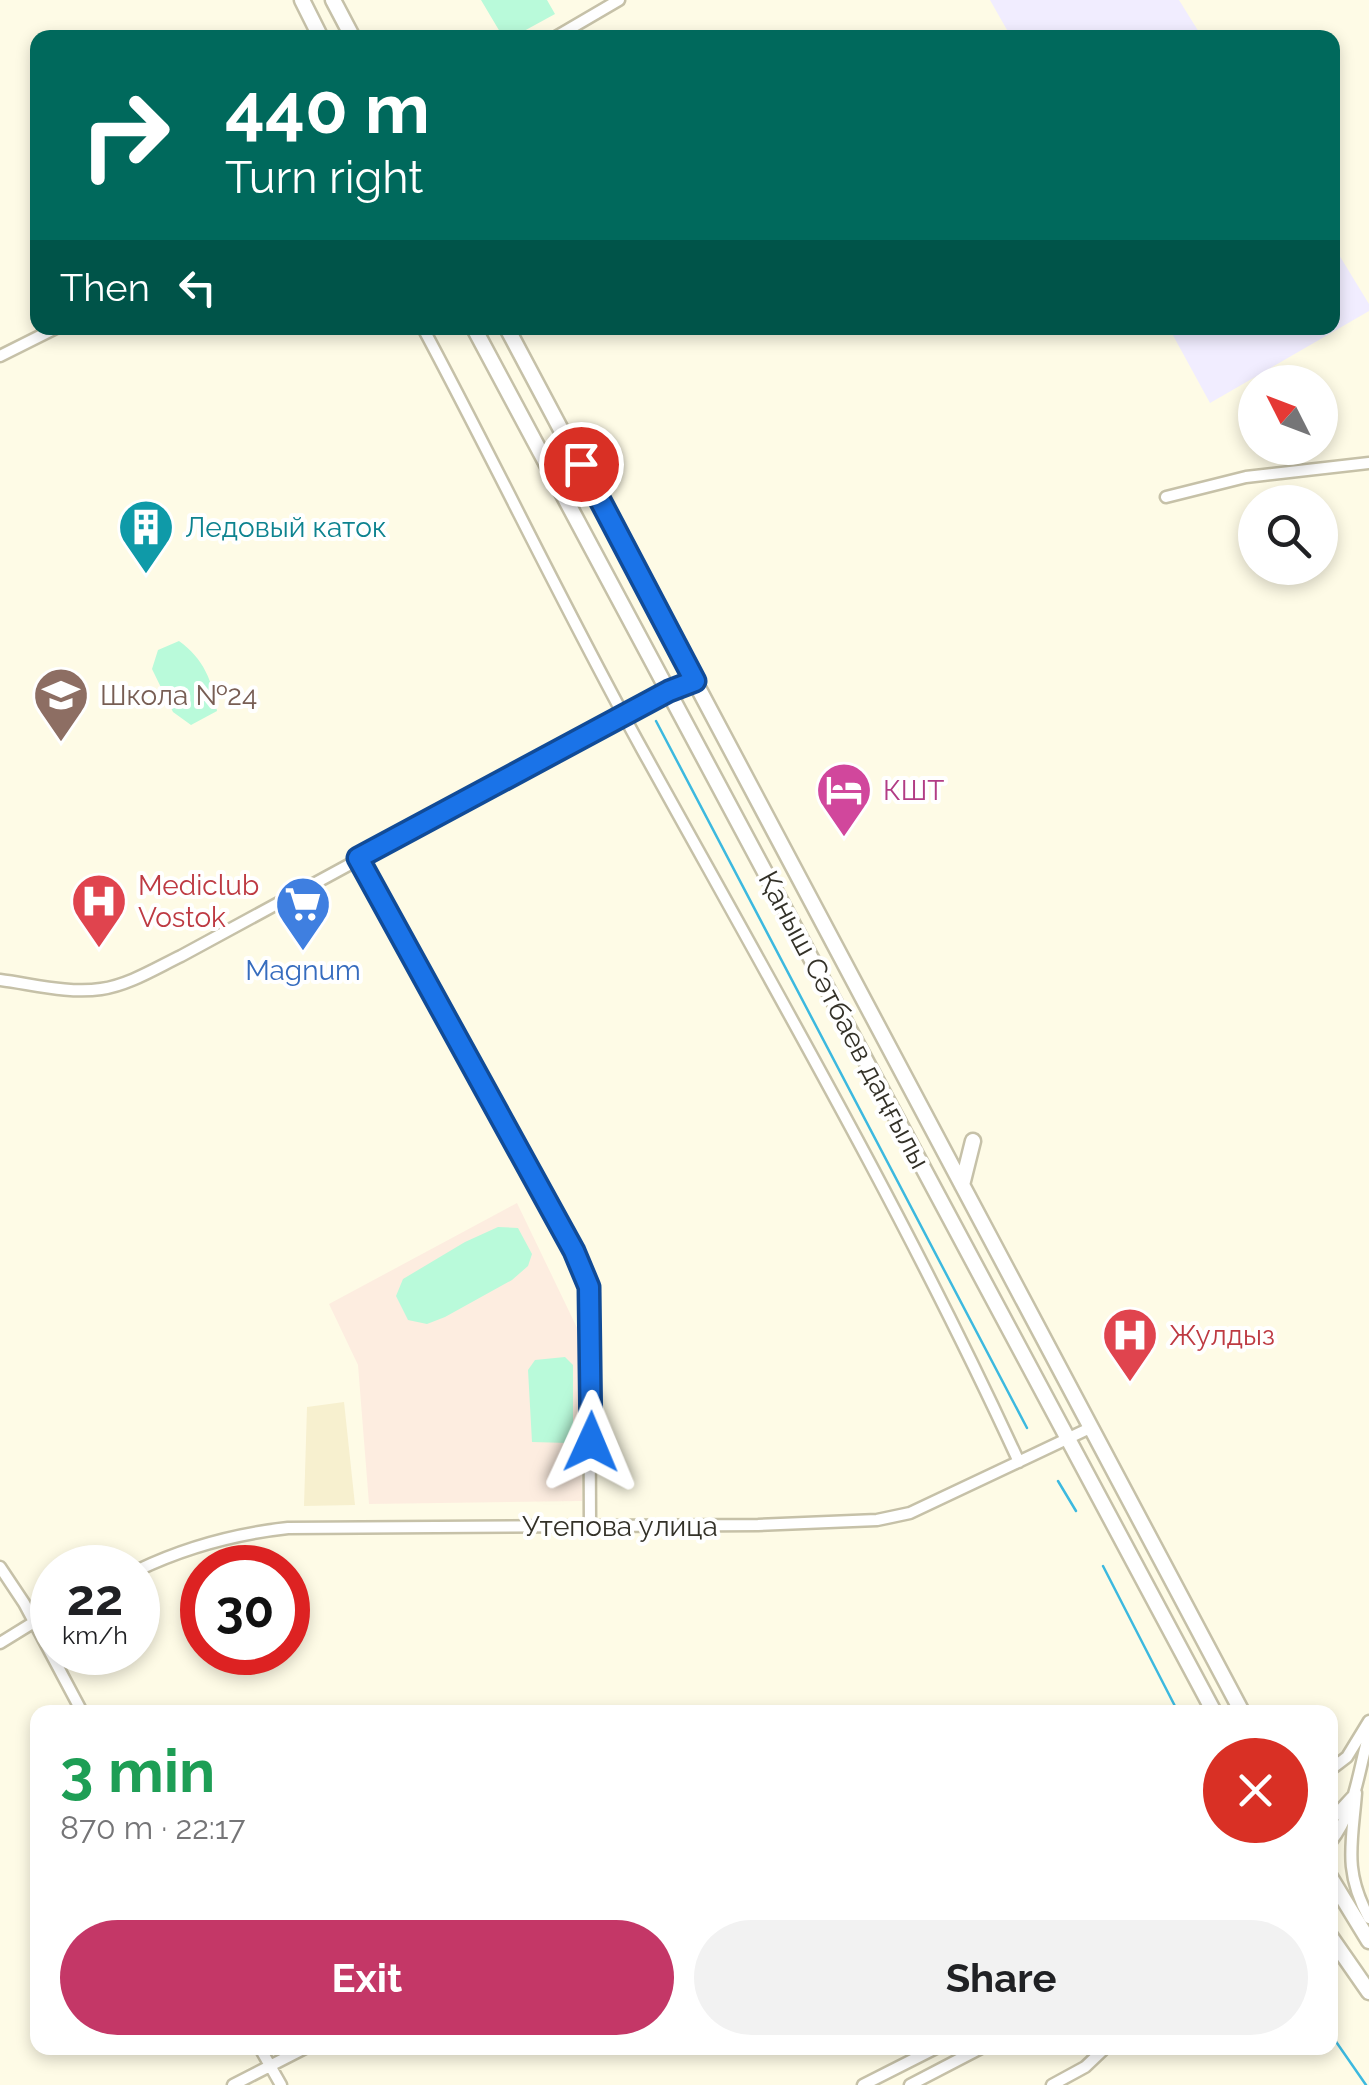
<!DOCTYPE html>
<meta charset="utf-8">
<style>
:root{--surface:#fff;--page:#f2f2f2;--text:#202124;--muted:#757577;--accent:#c43767}
body{margin:0;font-family:Raleway,sans-serif;background:var(--page);color:var(--text);height:100vh;display:flex;flex-direction:column;font-size:38px;white-space:nowrap}
*{box-sizing:border-box;margin:0}
p{font-size:32px;color:var(--muted)}
.icon{flex:none;width:55px;height:55px;fill:none;stroke:currentColor;stroke-width:2;stroke-linecap:round;stroke-linejoin:round}
.map{position:relative;flex:1;overflow:hidden}
.drawer{position:absolute;left:30px;top:1705px;width:1308px;height:350px;display:flex;flex-direction:column;background:var(--surface);border-radius:20px;box-shadow:0 5px 15px #0003}
.drawer>*{flex:none}
.top-card{position:absolute;left:30px;top:30px;width:1310px;height:305px;border-radius:20px;box-shadow:0 5px 15px #0003;background:#00695c;color:#fff;overflow:hidden}
.needle{width:65px;rotate:312deg}
.controls{position:absolute;left:1238px;top:365px;display:grid;gap:20px}
.controls a{display:grid;place-items:center;width:100px;height:100px;border-radius:50%;background:var(--surface);box-shadow:0 5px 15px #0003;font-size:50px}
.speed{position:absolute;left:30px;top:1545px;display:flex;gap:20px;font-size:50px;font-weight:700;text-align:center}
.speed>*{display:grid;place-content:center;width:130px;height:130px;border-radius:50%;background:var(--surface);box-shadow:0 5px 15px #0003;line-height:1}
.speed small{font-size:25px;font-weight:400}
.speed .limit{border:15px solid #d22;background:#fff;color:#111}
.pin{position:absolute;display:grid;place-items:center;width:85px;height:85px;color:#fff;margin:-42px;border:5px solid #fff;border-radius:50%;box-shadow:0 2px 10px #0007}
.me{position:absolute;width:110px;margin:-55px;rotate:1deg;stroke-linejoin:round;filter:drop-shadow(0 0 8px #0008)}
.turn{display:flex;align-items:center;gap:35px;height:210px;padding:0 30px;font-size:45px}
.turn .icon{width:130px;height:130px;stroke-width:2.5}
.turn b{display:block;font-size:70px;line-height:85px}
.then{display:flex;align-items:center;height:95px;padding:0 30px;background:#0003;gap:20px;font-size:38px}
.round{display:grid;place-items:center;flex:none;width:105px;height:105px;border-radius:52px;background:var(--page)}
.headline{display:flex;align-items:center;justify-content:space-between;height:170px;padding:0 30px}
h1{font-size:60px;font-weight:700;line-height:75px;color:#1e9e55}
.button{display:flex;gap:20px;margin-top:auto;padding:20px 30px}
.button a{flex:1;height:115px;border-radius:60px;background:var(--accent);color:#fff;font-size:40px;font-weight:700;line-height:115px;text-align:center}
.button a+a{background:var(--page);color:var(--text)}
.map>svg:first-child{display:block}
.built{fill:#f7f0cf}
.industrial{fill:#f1edff}
.education{fill:#fdede0}
.green{fill:#b9fada}
.lines{fill:none;stroke-linecap:round;stroke-linejoin:round}
.stream{stroke:#3db9df;stroke-width:2.5}
.minor-casing{stroke:#c6c1a8;stroke-width:15}
.major-casing{stroke:#c6c1a8;stroke-width:19}
.minor{stroke:#fff;stroke-width:10}
.major{stroke:#fff;stroke-width:14}
.route-casing{stroke:#114b97;stroke-width:25}
.route{stroke:#1a73e8;stroke-width:18}
.labels{text-anchor:middle;dominant-baseline:central;stroke-width:8;stroke-linejoin:round;paint-order:stroke}
.culture-label{font-size:28px;fill:#0d838f;stroke:#fff;text-anchor:start}
.education-label{font-size:28px;fill:#785e54;stroke:#fff;text-anchor:start}
.hotel-label{font-size:28px;fill:#b23c85;stroke:#fff;text-anchor:start}
.health-label{font-size:28px;fill:#be3a42;stroke:#fff;text-anchor:start}
.shop-label{font-size:28px;fill:#366cbe;stroke:#fff}
.street-label{font-size:28px;fill:#333128;stroke:#fff}
</style>
<div class="map">
<svg width="1369" height="2085" viewBox="0 0 1369 2085">
<rect width="100%" height="100%" fill="#fefbe6"/>
<path class="built" d="M344,1402l11,103 -51,1 3,-99z"/>
<path class="industrial" d="M990,0h189l23,37h-191z
M1333,245l36,59v7l-159,92 -41,-75h163z"/>
<path class="education" d="M517,1203l63,131 2,167 -213,3 -11,-139 -29,-61z"/>
<path class="green" d="M481,0h66l8,14 -42,23h-10z
M179,641c24,17 34,40 38,70l-26,14 -18,-13 -21,-43 6,-19z
M498,1227l20,1 14,26 -4,12 -16,14 -67,37 -18,7 -19,-4 -12,-24 7,-17 62,-37z
M565,1357l8,8v69l-5,9 -36,-1 -4,-72 7,-10z"/>
<g class="lines">
<path class="stream" d="M656,721l371,707
M1058,1481l18,30
M1103,1566l75,146
M1330,2033l36,52"/>
<g class="minor-casing">
<path id="minor" d="M554,38l65,-38
M423,328c75,140 143,284 220,423 130,235 264,467 376,711
M0,356l56,-28
M1166,497l80,-20 123,-14
M358,858l216,393 15,36 1,239
M0,980c32,4 69,14 101,9 28,-4 55,-21 80,-33l488,-265 26,-10
M0,1567l24,36 58,109
M138,1570c48,-23 96,-36 150,-42l470,-3 119,-5 33,-7 180,-85
M0,1643l52,-32
M1330,1770l17,-13 22,-36
M1356,1793c-4,51 -13,77 13,125
M1330,1821l22,-24
M1330,1843c26,-33 28,-71 39,-109
M260,2048l21,37
M233,2085l72,-37
M863,2085l73,-37
M910,2085l71,-37
M1052,2085l33,-18 20,-19"/>
</g>
<g class="major-casing">
<path id="major" d="M302,0l19,38
M333,0l20,38
M474,328l740,1384
M507,328l735,1384
M962,1185l11,-44
M1330,1877l39,64
M1330,1936l39,56"/>
</g>
<use href="#minor" class="minor"/>
<use href="#major" class="major"/>
</g>
<g class="lines">
<g class="route-casing">
<path id="route" d="M581,464l114,217 -26,10 -311,167 216,393 15,36 2,155"/>
</g>
<use href="#route" class="route"/>
</g>
<defs>
<g id="building-pin" transform="scale(2.875)"><path d="M0 17L-7.5 6A9.5 9.5 0 1 1 7.5 6Z" fill="#0f9aa8" stroke="#fff"/><path d="M-4-6H4V6H1V3H-1V6H-4ZM-2.5-4.3h1.7v1.8h-1.7ZM.8-4.3h1.7v1.8H.8ZM-2.5-1h1.7V.8h-1.7ZM.8-1h1.7V.8H.8Z" fill="#fff"/></g>
<g id="school-pin" transform="scale(2.875)"><path d="M0 17L-7.5 6A9.5 9.5 0 1 1 7.5 6Z" fill="#8d6e63" stroke="#fff"/><path d="M0-5L7-2L0 1L-7-2ZM-4 1L0 2.5L4 1V4Q0 6-4 4Z" fill="#fff"/></g>
<g id="hotel-pin" transform="scale(2.875)"><path d="M0 17L-7.5 6A9.5 9.5 0 1 1 7.5 6Z" fill="#d1479c" stroke="#fff"/><path d="M-6-4.5h1.5V1H6V5H4.5V3h-9V5H-6ZM-4 0a1.8 1.8 0 1 1 3.6 0ZM.5 0V-2.5h3Q6-2.5 6 0Z" fill="#fff"/></g>
<g id="hospital-pin" transform="scale(2.875)"><path d="M0 17L-7.5 6A9.5 9.5 0 1 1 7.5 6Z" fill="#e0444e" stroke="#fff"/><path d="M-5-5h3v3.5h4V-5h3V5h-3V1.5h-4V5h-3Z" fill="#fff"/></g>
<g id="supermarket-pin" transform="scale(2.875)"><path d="M0 17L-7.5 6A9.5 9.5 0 1 1 7.5 6Z" fill="#3f7fe0" stroke="#fff"/><path d="M-6-5.5h2.5l.6 2H6L4.5 2H-2.5L-4.4-4H-6ZM-1.5 3.2a1.3 1.3 0 1 0 .1 0ZM3 3.2a1.3 1.3 0 1 0 .1 0Z" fill="#fff"/></g>
</defs>
<g fill-rule="evenodd">
<use href="#building-pin" x="146" y="527"/>
<use href="#school-pin" x="61" y="695"/>
<use href="#hotel-pin" x="844" y="790"/>
<use href="#hospital-pin" x="99" y="901"/>
<use href="#supermarket-pin" x="303" y="904"/>
<use href="#hospital-pin" x="1130" y="1335"/>
</g>
<g class="labels">
<g class="culture-label">
<text x="185" y="527">Ледовый каток</text>
</g>
<g class="education-label">
<text x="100" y="695">Школа №24</text>
</g>
<g class="hotel-label">
<text x="883" y="790">КШТ</text>
</g>
<g class="health-label">
<text x="138" y="885">Mediclub<tspan x="138" dy="32">Vostok</tspan></text>
<text x="1169" y="1335">Жулдыз</text>
</g>
<g class="shop-label">
<text x="303" y="970">Magnum</text>
</g>
<g class="street-label">
<text transform="translate(844 1020) rotate(62)">Қаныш Сәтбаев даңғылы</text>
<text x="620" y="1526">Утепова улица</text>
</g>
</g>
</svg>
<div class="controls">
<a><svg class="needle" viewBox="-14 -14 28 28"><path d="M0-13l5 13h-10z" fill="#e53935"/><path d="M0 13l5-13h-10z" fill="#757577"/></svg></a>
<a><svg class="icon" aria-label="search" viewBox="0 0 24 24"><circle cx="10" cy="10" r="6"/><path d="M15 15l6 6"/></svg></a>
</div>
<div class="speed"><div>22<small>km/h</small></div><div class="limit">30</div></div>
<div class="pin" style="left:581px;top:464px;background:#d93025"><svg class="icon" aria-label="arrive" viewBox="0 0 24 24"><path d="M6 21V4h12l-3 4 3 4H6"/></svg></div>
<svg class="me" style="left:591px;top:1442px" viewBox="-20 -20 40 40"><path d="M0-17L14 15 0 8-14 15z" fill="#1a73e8" stroke="#fff" stroke-width="4"/></svg>
<div class="top-card">
<div class="turn"><svg class="icon" aria-label="right" viewBox="0 0 24 24"><path d="M7 20v-9h11M14 6l5 5-5 5"/></svg><div><b>440 m</b>Turn right</div></div>
<div class="then">Then<svg class="icon" aria-label="left" viewBox="0 0 24 24"><path d="M17 20v-9H6M10 6l-5 5 5 5"/></svg></div>
</div>
<section class="drawer">
<div class="headline"><div><h1>3 min</h1><p>870 m · 22:17</p></div><a class="round" style="background:#d93025;color:#fff"><svg class="icon" aria-label="close" viewBox="0 0 24 24"><path d="M6 6l12 12M18 6L6 18"/></svg></a></div>
<div class="button"><a>Exit</a><a>Share</a></div>
</section>
</div>
